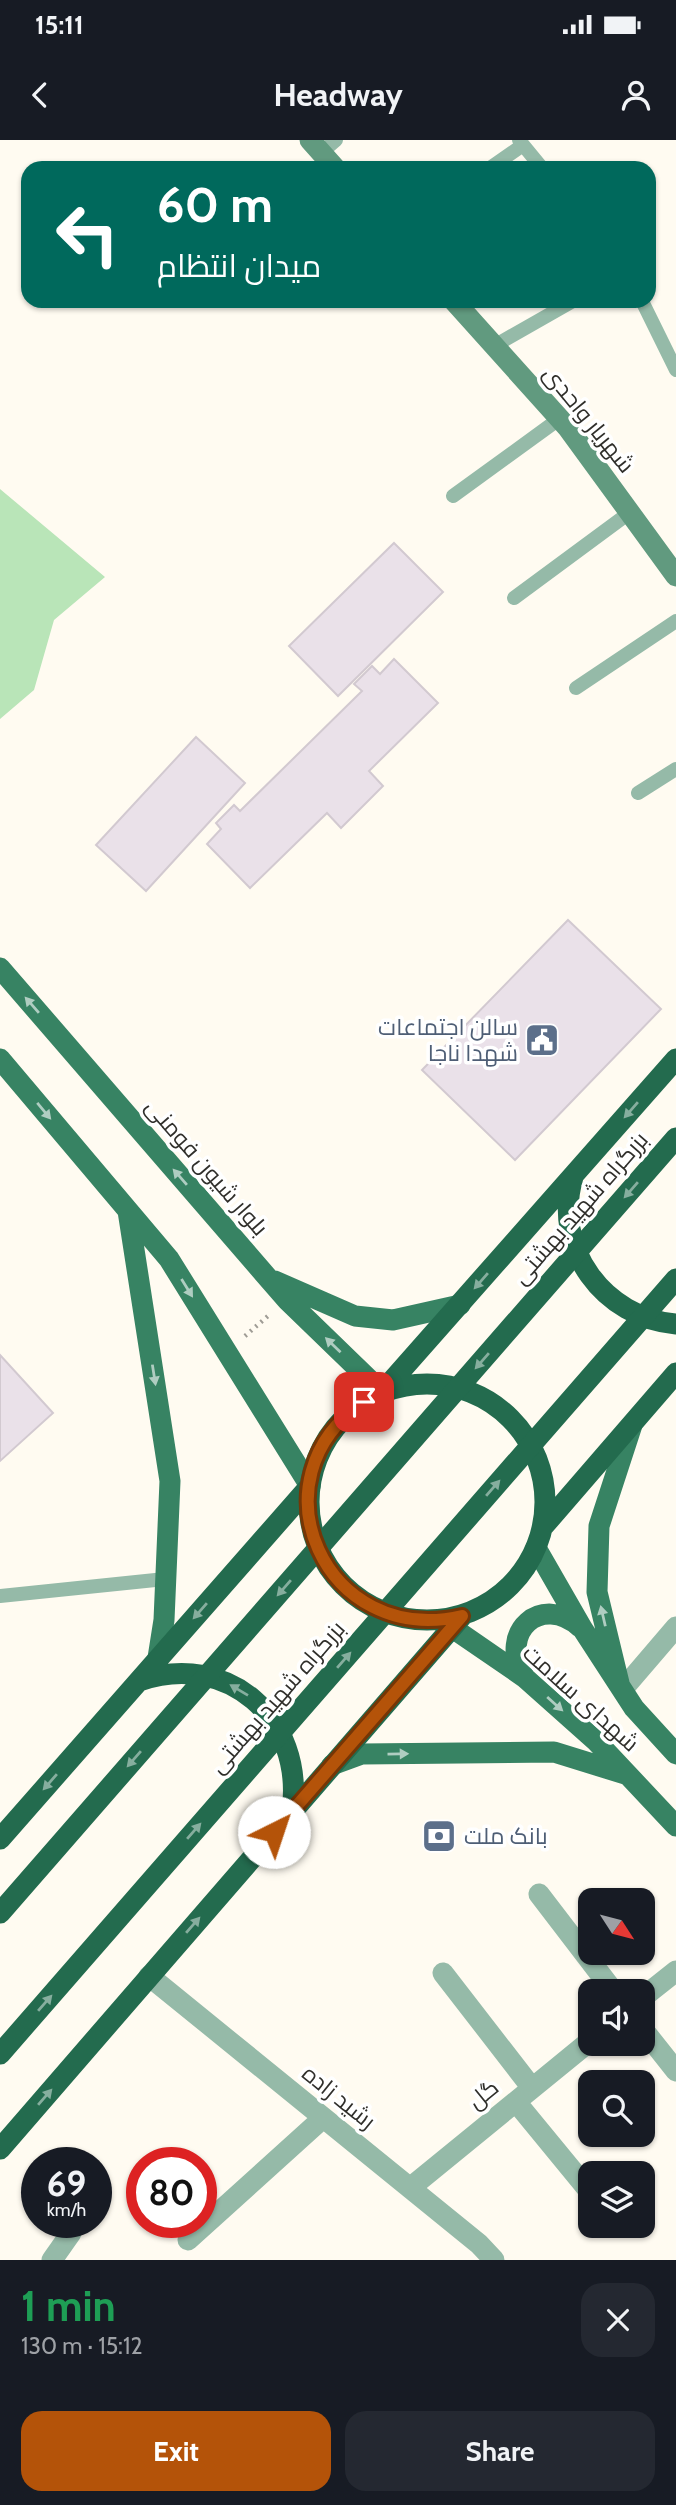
<!DOCTYPE html>
<meta charset="utf-8">
<style>
:root{--surface:#171b24;--page:#242831;--text:#f1f3f6;--muted:#9ea1a6;--accent:#b45309}
body{margin:0;font-family:Cabin,Cairo,sans-serif;background:var(--page);color:var(--text);height:100vh;display:flex;flex-direction:column;font-size:26px;white-space:nowrap}
*{box-sizing:border-box;margin:0}
p{font-size:23px;color:var(--muted)}
.icon{flex:none;width:38px;height:38px;fill:none;stroke:currentColor;stroke-width:2;stroke-linecap:round;stroke-linejoin:round}
.map{position:relative;height:2120px;overflow:hidden}
.drawer{display:flex;flex-direction:column;background:var(--surface);flex:1}
.drawer>*{flex:none}
.guide{position:absolute;left:21px;top:21px;width:635px;height:147px;border-radius:21px;box-shadow:0 2px 5px #0004;background:#00695c;color:#fff;overflow:hidden}
.needle{width:46px;rotate:126deg}
.tools{position:absolute;left:578px;top:1748px;display:grid;gap:14px}
.tools a{display:grid;place-items:center;width:77px;height:77px;border-radius:14px;background:var(--surface);box-shadow:0 2px 5px #0004;font-size:35px}
.speed{position:absolute;left:21px;top:2007px;display:flex;gap:14px;font-size:35px;font-weight:700;text-align:center}
.speed>*{display:grid;place-content:center;width:91px;height:91px;border-radius:50%;background:var(--surface);box-shadow:0 2px 5px #0004;line-height:1}
.speed small{font-size:18px;font-weight:400}
.speed .limit{border:10px solid #d22;background:#fff;color:#111}
.pin{position:absolute;display:grid;place-items:center;width:60px;height:60px;color:#fff;margin:-30px;border-radius:14px;box-shadow:0 4px 10px #0006}
.me{position:absolute;width:77px;margin:-38px;rotate:41deg;stroke-linejoin:round;filter:drop-shadow(0 0 5px #0008)}
.turn{display:flex;align-items:center;gap:24px;height:147px;padding:0 21px;font-size:32px}
.turn .icon{width:91px;height:91px;stroke-width:2.5}
.turn b{display:block;font-size:49px;line-height:60px}
.round{display:grid;place-items:center;flex:none;width:74px;height:74px;border-radius:21px;background:var(--page)}
.head{display:flex;align-items:center;justify-content:space-between;height:119px;padding:0 21px}
h1{font-size:42px;font-weight:800;line-height:52px;color:#1e9e55}
.action{display:flex;gap:14px;margin-top:auto;padding:14px 21px}
.action a{flex:1;height:80px;border-radius:21px;background:var(--accent);color:#fff;font-size:28px;font-weight:800;line-height:80px;text-align:center}
.action a+a{background:var(--page);color:var(--text)}
.status{display:flex;justify-content:space-between;align-items:center;height:49px;padding:0 35px;background:var(--surface);direction:ltr}
.status svg{height:19px;fill:currentColor}
header{display:flex;justify-content:space-between;align-items:center;height:91px;padding:0 21px;background:var(--surface);font-size:32px;font-weight:800}
.map>svg:first-child{display:block}
.green{fill:#b9e5b8}
.building{fill:#eae1e9;stroke:#d2c9d0;stroke-width:2}
.lines{fill:none;stroke-linecap:round;stroke-linejoin:round}
.path{stroke:#9f9c95;stroke-width:4.5;stroke-dasharray:2 5;stroke-linecap:butt}
.lane{stroke:#95baa8;stroke-width:14}
.street{stroke:#95baa8;stroke-width:21}
.secondary{stroke:#619a7f;stroke-width:21}
.primary{stroke:#378363;stroke-width:21}
.highway{stroke:#236b4e;stroke-width:21}
.highway-bridge{stroke:#236b4e;stroke-width:21}
.oneway{fill:#afcdc1}
.oneway2{fill:#86ae9e}
.route-casing{stroke:#753606;stroke-width:18}
.route{stroke:#b45309;stroke-width:12}
.labels{text-anchor:middle;dominant-baseline:central;stroke-width:7;stroke-linejoin:round;paint-order:stroke}
.street-label{font-size:23px;fill:#302f2b;stroke:#fff}
.service-label{font-size:23px;fill:#4e5e75;stroke:#fff;text-anchor:end}
</style>
<div class="status"><b>15:11</b><svg viewBox="0 0 49 12"><path d="M0 12V9h3v3zM5 12V6h3v6zM10 12V3h3v9zM15 12V0h3v12zM26 1h20v11H26zM47 4h2v5h-2z"/></svg></div>
<header><svg class="icon" aria-label="back" viewBox="0 0 24 24"><path d="M15 5l-7 7 7 7"/></svg>Headway<svg class="icon" aria-label="person" viewBox="0 0 24 24"><circle cx="12" cy="8" r="4"/><path d="M4 21q1-7 8-7t8 7"/></svg></header>
<div class="map">
<svg width="676" height="2120" viewBox="0 0 676 2120">
<rect width="100%" height="100%" fill="#fffbf1"/>
<path class="green" d="M0,349l105,88 -51,43 -20,70 -34,29z"/>
<path class="building" d="M394,403l49,49 -105,104 -49,-50z
M394,519l44,44 -69,68 14,15 -42,42 -14,-15 -77,75 -43,-44 14,-15 -5,-6 18,-18 6,6 122,-120 -8,-7 18,-18 8,8z
M196,597l49,46 -99,108 -50,-46z
M568,780l93,89 -146,151 -93,-90z
M0,1215l53,58 -53,48z"/>
<g class="lines">
<path class="path" d="M245,1196l23,-20"/>
<path class="lane" d="M519,0l23,28
M321,13l15,-13
M490,28l33,-23
M642,161l34,69
M494,206l79,-45
M453,356l106,-77
M514,458l115,-85
M576,548l100,-67
M638,653l38,-24
M0,1456l165,-17"/>
<path class="street" d="M623,1549l53,-62
M539,1754l75,98
M443,1833l89,115
M149,1836l330,268 15,16
M642,1858l34,-27
M642,1888l34,43
M516,1962l74,90
M410,2048l180,-147
M188,2100l135,-122
M52,2120l19,-27"/>
<path class="secondary" d="M310,0l25,28
M454,161l114,127 108,148"/>
<path class="primary" d="M0,828l287,332 95,92
M0,919l169,200 141,227
M128,1071l42,270 -6,139 -6,38
M275,1141l80,35 38,4 67,-15
M536,1408l46,80 52,80 42,46
M441,1480l83,57 73,65 79,84
M524,1536c-26,-44 17,-83 56,-49
M619,1543l-22,-91 2,-66 33,-101
M332,1625l30,-11 192,-2 71,22"/>
<path class="highway" d="M573,1037c-21,71 31,141 103,147
M309 1362a118 118 0 1 1 236 0a118 118 0 1 1-236 0Z
M382,1252l294,-333
M542,1388l134,-155
M139,1541c89,-31 166,38 153,130
M0,1699l310,-353
M0,2009l462,-533"/>
<path class="highway-bridge" d="M0,1773l676,-775
M0,1914l676,-775"/>
</g>
<defs><path id="oneway-solid" d="M-6-.8H1V-3.2L6.5 0L1 3.2V.8H-6Z" transform="scale(1.75)"/></defs>
<g class="oneway">
<use href="#oneway-solid" transform="translate(32 865) rotate(-131)"/>
<use href="#oneway-solid" transform="translate(44 971) rotate(50)"/>
<use href="#oneway-solid" transform="translate(180 1037) rotate(-131)"/>
<use href="#oneway-solid" transform="translate(187 1148) rotate(58)"/>
<use href="#oneway-solid" transform="translate(333 1205) rotate(-136)"/>
<use href="#oneway-solid" transform="translate(154 1235) rotate(81)"/>
<use href="#oneway-solid" transform="translate(603 1476) rotate(-103)"/>
<use href="#oneway-solid" transform="translate(555 1564) rotate(42)"/>
<use href="#oneway-solid" transform="translate(398 1614) rotate(-1)"/>
</g>
<g class="oneway2">
<use href="#oneway-solid" transform="translate(631 970) rotate(131)"/>
<use href="#oneway-solid" transform="translate(631 1050) rotate(131)"/>
<use href="#oneway-solid" transform="translate(481 1141) rotate(131)"/>
<use href="#oneway-solid" transform="translate(482 1221) rotate(131)"/>
<use href="#oneway-solid" transform="translate(493 1348) rotate(-49)"/>
<use href="#oneway-solid" transform="translate(284 1448) rotate(131)"/>
<use href="#oneway-solid" transform="translate(200 1471) rotate(131)"/>
<use href="#oneway-solid" transform="translate(344 1520) rotate(-49)"/>
<use href="#oneway-solid" transform="translate(239 1550) rotate(-149)"/>
<use href="#oneway-solid" transform="translate(134 1619) rotate(131)"/>
<use href="#oneway-solid" transform="translate(50 1642) rotate(131)"/>
<use href="#oneway-solid" transform="translate(194 1691) rotate(-49)"/>
<use href="#oneway-solid" transform="translate(193 1785) rotate(-49)"/>
<use href="#oneway-solid" transform="translate(45 1863) rotate(-49)"/>
<use href="#oneway-solid" transform="translate(45 1957) rotate(-49)"/>
</g>
<g class="lines">
<g class="route-casing">
<path id="route" d="M274,1692l188,-216c-137,32 -213,-138 -98,-214"/>
</g>
<use href="#route" class="route"/>
</g>
<defs>
<g id="civic-square" transform="scale(1.75)"><rect x="-9" y="-9" width="18" height="18" rx="4" fill="#5c6f8a" stroke="#fff"/><path d="M-.6-6.5H3V-4.5H.6V-3L4-1V1h2V6H-6V1h2V-1L-.6-3ZM-1.2 2.5V6h2.4V2.5Z" fill="#fff"/></g>
<g id="bank-square" transform="scale(1.75)"><rect x="-9" y="-9" width="18" height="18" rx="4" fill="#5c6f8a" stroke="#fff"/><path d="M-6-4H6V4H-6ZM0-2.3a2.3 2.3 0 1 0 0 4.6a2.3 2.3 0 1 0 0-4.6Z" fill="#fff"/></g>
</defs>
<g fill-rule="evenodd">
<use href="#civic-square" x="542" y="900"/>
<use href="#bank-square" x="439" y="1696"/>
</g>
<g class="labels">
<g class="street-label">
<text transform="translate(589 279) rotate(51)">شهریار واحدی</text>
<text transform="translate(207 1027) rotate(49)">بلوار شیون فومنی</text>
<text transform="translate(580 1068) rotate(-49)">بزرگراه شهید بهشتی</text>
<text transform="translate(277 1557) rotate(-49)">بزرگراه شهید بهشتی</text>
<text transform="translate(581 1558) rotate(42)">شهدای سلامت</text>
<text transform="translate(483 1954) rotate(-39)">گل</text>
<text transform="translate(339 1957) rotate(39)">رشید زاده</text>
</g>
<g class="service-label">
<text x="518" y="887">سالن اجتماعات<tspan x="518" dy="26">شهدا ناجا</tspan></text>
<text x="464" y="1696" text-anchor="start">بانک ملت</text>
</g>
</g>
</svg>
<div class="tools">
<a><svg class="needle" viewBox="-14 -14 28 28"><path d="M0-13l5 13h-10z" fill="#e53935"/><path d="M0 13l5-13h-10z" fill="#9ea1a6"/></svg></a>
<a><svg class="icon" aria-label="sound" viewBox="0 0 24 24"><path d="M4 9h4l5-4v14l-5-4H4zM17 9q2 3 0 6"/></svg></a>
<a><svg class="icon" aria-label="search" viewBox="0 0 24 24"><circle cx="10" cy="10" r="6"/><path d="M15 15l6 6"/></svg></a>
<a><svg class="icon" aria-label="layers" viewBox="0 0 24 24"><path d="M12 4l9 5-9 5-9-5zM3 14l9 5 9-5"/></svg></a>
</div>
<div class="speed"><div>69<small>km/h</small></div><div class="limit">80</div></div>
<div class="pin" style="left:364px;top:1262px;background:#d93025"><svg class="icon" aria-label="arrive" viewBox="0 0 24 24"><path d="M6 21V4h12l-3 4 3 4H6"/></svg></div>
<svg class="me" style="left:274px;top:1692px" viewBox="-20 -20 40 40"><circle r="19" fill="#fff"/><path d="M0-13L10 11 0 6-10 11z" fill="#b45309"/></svg>
<div class="guide">
<div class="turn"><svg class="icon" aria-label="left" viewBox="0 0 24 24"><path d="M17 20v-9H6M10 6l-5 5 5 5"/></svg><div><b>60 m</b>میدان انتظام</div></div>
</div>
</div>
<section class="drawer">
<div class="head"><div><h1>1 min</h1><p>130 m · 15:12</p></div><a class="round"><svg class="icon" aria-label="close" viewBox="0 0 24 24"><path d="M6 6l12 12M18 6L6 18"/></svg></a></div>
<div class="action"><a>Exit</a><a>Share</a></div>
</section>
